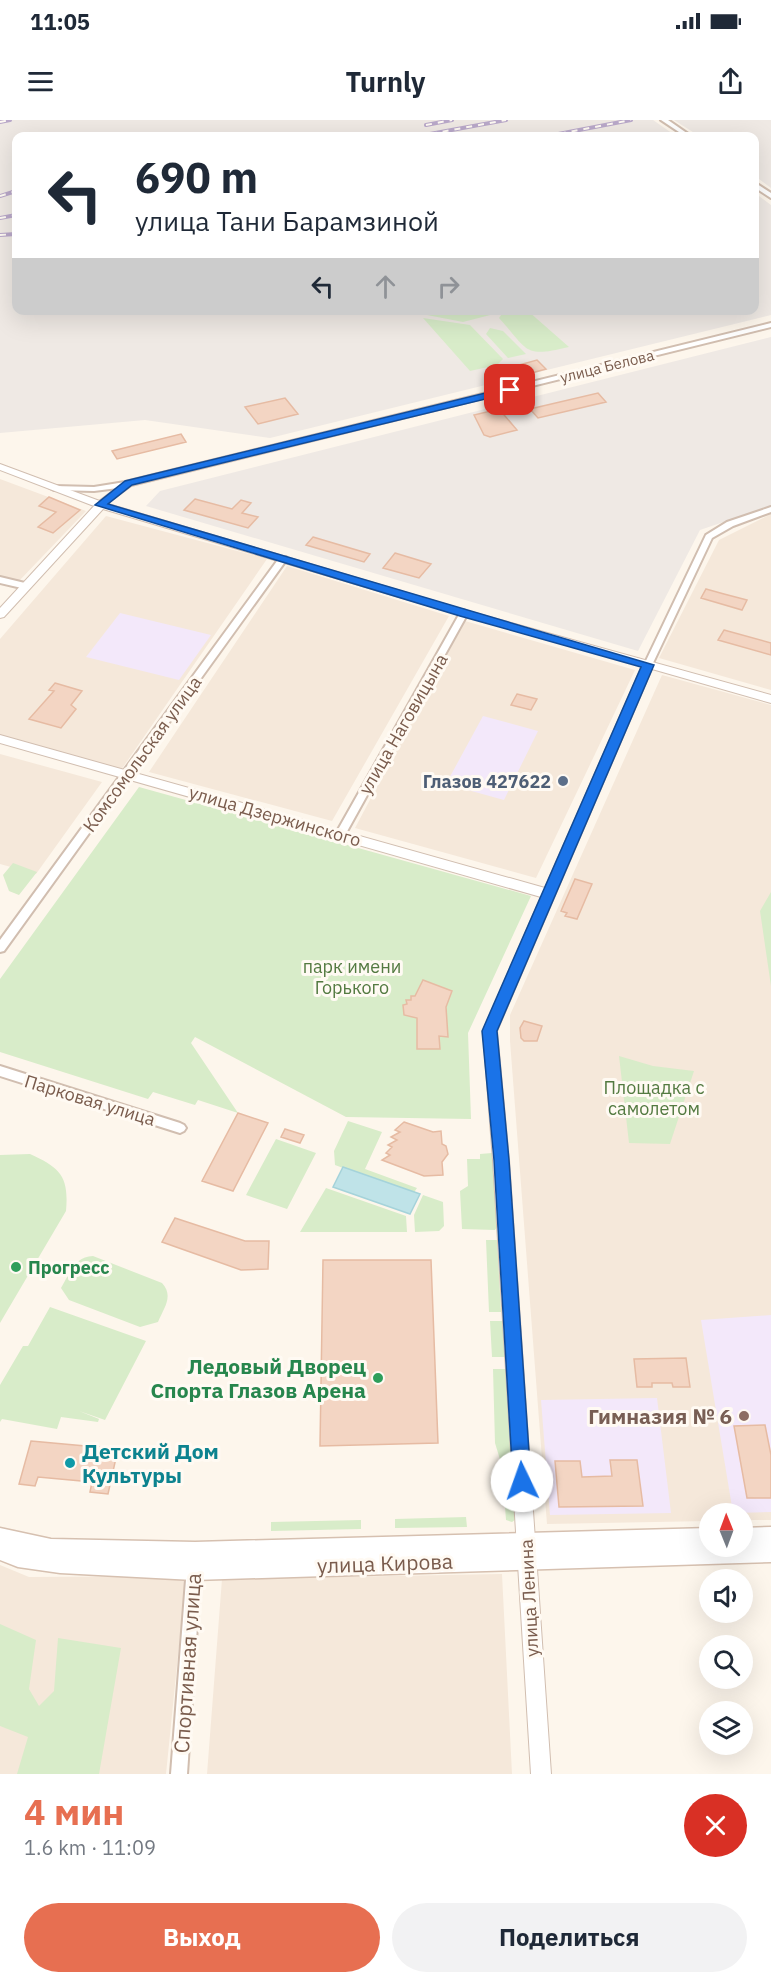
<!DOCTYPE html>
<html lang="ru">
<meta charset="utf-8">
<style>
:root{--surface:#fff;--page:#f2f2f3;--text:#1f2937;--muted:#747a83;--accent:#e76f51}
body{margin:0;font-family:"IBM Plex Sans",sans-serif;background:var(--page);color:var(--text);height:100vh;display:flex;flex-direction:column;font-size:22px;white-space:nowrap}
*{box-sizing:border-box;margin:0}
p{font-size:20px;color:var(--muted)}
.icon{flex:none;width:33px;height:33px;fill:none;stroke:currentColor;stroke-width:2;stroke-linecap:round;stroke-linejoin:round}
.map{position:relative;height:1654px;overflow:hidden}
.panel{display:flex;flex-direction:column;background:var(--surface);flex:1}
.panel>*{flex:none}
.hud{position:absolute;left:12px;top:12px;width:747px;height:183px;border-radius:12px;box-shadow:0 6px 24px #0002;background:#fff;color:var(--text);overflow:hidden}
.needle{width:39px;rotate:359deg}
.tools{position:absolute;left:699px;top:1383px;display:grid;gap:12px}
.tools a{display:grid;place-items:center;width:54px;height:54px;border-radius:50%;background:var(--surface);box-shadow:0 6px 24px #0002;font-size:30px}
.pin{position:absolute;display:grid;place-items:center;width:51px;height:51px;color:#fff;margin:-26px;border-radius:12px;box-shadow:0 3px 9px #0006}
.me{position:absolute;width:66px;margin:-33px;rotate:357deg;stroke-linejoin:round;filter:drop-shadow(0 0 4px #0008)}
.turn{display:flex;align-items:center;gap:21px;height:126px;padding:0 24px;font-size:27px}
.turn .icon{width:78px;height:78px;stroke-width:2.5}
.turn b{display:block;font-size:42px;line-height:51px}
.lanes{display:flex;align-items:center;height:57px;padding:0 24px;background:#0003;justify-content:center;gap:30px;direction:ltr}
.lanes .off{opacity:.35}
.round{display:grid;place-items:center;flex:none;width:63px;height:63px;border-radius:32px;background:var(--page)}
.headline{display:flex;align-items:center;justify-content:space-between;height:102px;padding:0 24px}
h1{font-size:36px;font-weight:800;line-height:45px;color:var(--accent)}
.primary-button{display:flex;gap:12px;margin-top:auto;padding:12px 24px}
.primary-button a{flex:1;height:69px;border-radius:36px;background:var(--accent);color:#fff;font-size:24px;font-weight:800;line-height:69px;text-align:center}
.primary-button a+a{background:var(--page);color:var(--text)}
.status{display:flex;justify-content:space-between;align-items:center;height:42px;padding:0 30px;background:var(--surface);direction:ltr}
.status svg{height:16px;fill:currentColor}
header{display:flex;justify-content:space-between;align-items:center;height:78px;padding:0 24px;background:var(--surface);font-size:27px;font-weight:800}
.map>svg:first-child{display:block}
.residential{fill:#f5e8da}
.industrial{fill:#efe9e4}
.education{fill:#f3e8fa}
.green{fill:#d8ecc9}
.water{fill:#bfe3e8;stroke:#a5d3da;stroke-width:1.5}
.building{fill:#f3d5c3;stroke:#e6bba3;stroke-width:1.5}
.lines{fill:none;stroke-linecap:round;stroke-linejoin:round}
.minor-casing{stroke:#d1beb0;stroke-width:4}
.tertiary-casing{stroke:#d1beb0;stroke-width:2}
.secondary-casing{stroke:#d6c0b0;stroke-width:3}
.minor{fill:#fff;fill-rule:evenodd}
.tertiary{fill:#fff;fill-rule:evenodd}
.secondary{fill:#fff;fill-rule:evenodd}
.rail-casing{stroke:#b9a8c9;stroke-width:4}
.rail{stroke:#fffaf3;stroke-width:2;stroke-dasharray:6;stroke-linecap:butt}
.route{fill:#1a73e8;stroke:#114b97;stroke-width:1.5}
.service-dot{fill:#5c6f8a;stroke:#fffaf3;stroke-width:2}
.leisure-dot{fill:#2e9e5b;stroke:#fffaf3;stroke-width:2}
.education-dot{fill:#8d6e63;stroke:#fffaf3;stroke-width:2}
.culture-dot{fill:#0f9aa8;stroke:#fffaf3;stroke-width:2}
.labels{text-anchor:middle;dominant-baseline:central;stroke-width:6;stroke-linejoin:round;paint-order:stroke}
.far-street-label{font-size:15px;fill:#7a5c4d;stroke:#fffaf3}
.street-label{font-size:18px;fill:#7a5c4d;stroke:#fffaf3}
.service-label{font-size:18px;font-weight:bold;fill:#4e5e75;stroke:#fffaf3;text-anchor:end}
.park-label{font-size:18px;fill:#537a41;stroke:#fffaf3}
.leisure-label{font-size:18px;font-weight:bold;fill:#27864d;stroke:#fffaf3;text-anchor:start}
.near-leisure-label{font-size:21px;font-weight:bold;fill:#27864d;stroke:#fffaf3;text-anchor:end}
.near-education-label{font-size:21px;font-weight:bold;fill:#785e54;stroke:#fffaf3;text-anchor:end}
.near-culture-label{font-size:21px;font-weight:bold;fill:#0d838f;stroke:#fffaf3;text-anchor:start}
.near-street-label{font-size:21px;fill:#7a5c4d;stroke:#fffaf3}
</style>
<div class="status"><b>11:05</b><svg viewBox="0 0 49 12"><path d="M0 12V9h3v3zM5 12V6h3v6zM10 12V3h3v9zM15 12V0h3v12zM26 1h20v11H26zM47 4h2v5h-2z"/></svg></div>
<header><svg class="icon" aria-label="menu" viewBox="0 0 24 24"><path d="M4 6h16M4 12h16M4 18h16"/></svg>Turnly<svg class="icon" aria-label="share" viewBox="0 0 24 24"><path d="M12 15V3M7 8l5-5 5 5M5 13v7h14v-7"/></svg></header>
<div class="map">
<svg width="771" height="1654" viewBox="0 0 771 1654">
<rect width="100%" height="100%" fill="#fdf6ec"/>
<path class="residential" d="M0,359l86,32 -67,70 -19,-5z
M771,394v176l-112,-32 60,-118z
M106,396l161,43 -146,211 -121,-34v-97z
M287,446l162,50 -117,205 -183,-49z
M465,501l170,49 -99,208 -181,-50z
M662,555l109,30v815h-28l-1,-6h-32l-1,7 -162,3 -37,-483v-26z
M0,634l102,28 -66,92 -36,-10z
M0,1445l29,12 157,-1 -20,198h-166z
M502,1454l10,200h-305l15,-195z"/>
<path class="industrial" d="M0,0h653l23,16h-660v174h738l1,-117 16,12v110l-501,123 -125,-18 -145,13z
M674,0h97v68l-16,-12 -1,-40h-55z
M771,217v169l-71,24 -62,121 -492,-145 14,-15z"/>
<path class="education" d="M120,493l91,22 -32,45 -93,-23z
M483,596l55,15 -34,69 -58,-16z
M771,1195v197l-38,1 -32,-193z
M657,1278l14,115 -121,2 -9,-115z"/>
<path class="green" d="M447,190h52l1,1 -2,2 -35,9 -36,-7z
M504,191h24l41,36c-46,11 -40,4 -70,-29z
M423,198l47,7 33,34 -6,6 -27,6z
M490,208l13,3 23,23 -18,4 -22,-24z
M139,667l392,109 -63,137 3,86 -125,-2 -151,-80 -4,6 47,70 -40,-13 -3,5 -42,-13 -5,7 -148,-47v-73z
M13,743l24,9 -18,23 -10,-4 -6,-16z
M771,772v94l-11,-75z
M619,936l34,10 41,5 -24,73 -41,-1z
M348,1001l34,11 -17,37 52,19 -4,6 -78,-29 -1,-14z
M276,1019l40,14 -29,56 -41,-14z
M492,1033l5,74 -2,3 -33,-1 -2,-38 8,-5 -1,-27h13v-5z
M30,1034c31,14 39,23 36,57l-66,112v-168z
M326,1068l80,28 1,16h-107z
M423,1075l20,7 1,24 -5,5 -24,1 -1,-17z
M486,1120h11l4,72h-12z
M93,1136l69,27c12,13 2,25 -4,39l-18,5 -71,-27 -8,-12c9,-15 13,-31 32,-32z
M50,1187l96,34 -41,79 -26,-9 20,8 -1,3 -37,-5 -4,12 -55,-10 -2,3v-37l23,-39h5z
M490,1201h14l2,36h-14z
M493,1249h13l10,150 -4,3 -6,-2 -4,-54 -7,-23z
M466,1397l1,10 -72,1v-9z
M361,1400v9l-90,2v-9z
M0,1504l36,16 -7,49 10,17 15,-15 4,-53 63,10 -22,126h-82l11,-37 -28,-11z"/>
<path class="water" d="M343,1047l77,27 -10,20 -77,-27z"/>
<path class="building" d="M537,240l9,9 -29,8 -9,-9z
M598,273l8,9 -68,16 -8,-9z
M285,278l13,16 -40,10 -13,-17z
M499,289l18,21 -27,7 -6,-2 -10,-20z
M181,314l5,8 -69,17 -5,-8z
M49,377l31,13 -27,23 -15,-6 18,-15 -17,-6z
M195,379l37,10 9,-9 10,3 -9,10 16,4 -10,11 -64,-18z
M313,417l57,17 -6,8 -58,-17z
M395,433l36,11 -12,14 -36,-10z
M706,469l18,5 23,6 -5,10 -41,-12z
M724,510l47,13v12l-53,-15z
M55,563l27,8 -11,14 5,4 -15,19 -32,-9 25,-28 -5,-1z
M517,574l20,5 -6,11 -20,-5z
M575,759l17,5 -15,35 -12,-3 2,-3 -6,-2z
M423,860l29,11 -6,16 2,30 -9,-1 1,13h-23v-31l-13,-3 -1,-10 4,-1 -1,-4h5v-4h4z
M524,901l18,5 -5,15h-13l-3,-3 -1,-10z
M238,993l30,10 -35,68 -31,-10z
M404,1002l29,10 8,-1 1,13 4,2 2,8 -6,8 1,13 -19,1 -42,-16 8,-5 -4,-2 6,-6 -4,-2 9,-5 -6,-3 9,-5 -5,-2z
M285,1009l19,6 -4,8 -19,-6z
M175,1098l70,23h24l-1,28 -27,1 -79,-28z
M323,1140h108l7,183 -118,3z
M686,1238l4,29h-17l-1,-4h-20v4h-15l-3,-28z
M765,1305l6,30v43h-24l-13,-72z
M31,1321l87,8 -10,45 -18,-2 2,-10 -54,-5 -3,9 -16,-2z
M610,1340h27l6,46 -84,1 -4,-46h25l2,16 30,-1z"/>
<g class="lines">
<g class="minor-casing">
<path id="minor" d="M661,0h7l23,16h-6z
M754,62l17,11v5l-17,-11z
M771,203v4l-640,158 -30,22h-3v-4l20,-15 -24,3 -40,-1 -4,-2 4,-2 40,1 31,-5z
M771,387v5l-38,14 -21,12 -60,127 -4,3 -3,-1 -1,-2 62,-130 21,-13z
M280,437h6l1,2 -283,392 -4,1v-12z
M0,457l29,7 1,2 -4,3 -26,-6z
M464,490l4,3 -123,222 -2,2h-6l-2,-2 125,-222z
M0,946l180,57 4,2 2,3 -2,3 -4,2 -180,-57z
M194,1440l5,2 2,5 -14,207h-16l16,-207 2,-5z"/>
</g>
<g class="tertiary-casing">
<path id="tertiary" d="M0,344l105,39 363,108 303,84v8l-119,-34 -155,362 12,129 42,614h-20l-38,-614 -10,-129 58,-134 -541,-154v-8l545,153 97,-222 -182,-51 -357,-106 -99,108 -4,1v-10l94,-102 -94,-36z"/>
</g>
<g class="secondary-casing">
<path id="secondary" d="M771,1407v35l-577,18 -134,-7 -42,-6 -18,-7v-32l51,11 144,3 515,-14v18h32v-18z"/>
</g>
<use href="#minor" class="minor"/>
<use href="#tertiary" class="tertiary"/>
<use href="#secondary" class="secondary"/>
<g class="rail-casing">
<path id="rail" d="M0,2l10,-2
M426,5l26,-5
M419,16l87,-16
M548,16l83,-16
M0,76l16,-5
M0,98l16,-3
M0,115l16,-1"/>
</g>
<use href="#rail" class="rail"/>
</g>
<path class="route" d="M510,267l4,1v4l-382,93 -24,19 546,161 -157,366 12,129 22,321 -3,6 -6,2 -6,-2 -3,-6 -19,-321 -12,-129 159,-364 -181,-51 -365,-111 30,-24z"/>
<circle class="service-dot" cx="563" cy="661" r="6"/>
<g class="leisure-dot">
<circle cx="16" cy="1147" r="6"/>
<circle cx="378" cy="1258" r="6"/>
</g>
<circle class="education-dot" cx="744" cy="1296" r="6"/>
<circle class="culture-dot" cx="70" cy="1343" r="6"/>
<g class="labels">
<g class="far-street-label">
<text transform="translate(607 246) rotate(-14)">улица Белова</text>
</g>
<g class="street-label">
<text transform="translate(403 604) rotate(-60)">улица Наговицына</text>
<text transform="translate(142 634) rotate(-54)">Комсомольская улица</text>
<text transform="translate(275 696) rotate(16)">улица Дзержинского</text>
<text transform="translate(90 980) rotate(17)">Парковая улица</text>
<text transform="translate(529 1478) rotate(-93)">улица Ленина</text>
</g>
<g class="service-label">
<text x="551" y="661">Глазов 427622</text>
</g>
<g class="park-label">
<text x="352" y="846">парк имени<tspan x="352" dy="21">Горького</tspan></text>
<text x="654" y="967">Площадка с<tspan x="654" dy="21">самолетом</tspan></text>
</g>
<g class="leisure-label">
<text x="28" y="1147">Прогресс</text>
</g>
<g class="near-leisure-label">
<text x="366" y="1246">Ледовый Дворец<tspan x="366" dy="24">Спорта Глазов Арена</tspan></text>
</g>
<g class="near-education-label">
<text x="732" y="1296">Гимназия № 6</text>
</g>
<g class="near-culture-label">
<text x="82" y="1331">Детский Дом<tspan x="82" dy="24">Культуры</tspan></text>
</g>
<g class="near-street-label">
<text transform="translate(385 1443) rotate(-2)">улица Кирова</text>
<text transform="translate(187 1543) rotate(-86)">Спортивная улица</text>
</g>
</g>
</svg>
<div class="tools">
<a><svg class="needle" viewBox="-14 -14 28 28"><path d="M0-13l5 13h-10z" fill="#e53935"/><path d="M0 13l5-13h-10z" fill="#747a83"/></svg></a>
<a><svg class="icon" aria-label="sound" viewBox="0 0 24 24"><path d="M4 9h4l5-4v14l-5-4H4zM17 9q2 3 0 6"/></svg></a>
<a><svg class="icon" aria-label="search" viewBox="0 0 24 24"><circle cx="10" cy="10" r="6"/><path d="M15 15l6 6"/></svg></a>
<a><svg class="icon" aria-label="layers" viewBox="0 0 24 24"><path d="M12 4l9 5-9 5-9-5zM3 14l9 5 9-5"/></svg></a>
</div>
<div class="pin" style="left:510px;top:270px;background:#d93025"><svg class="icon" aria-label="arrive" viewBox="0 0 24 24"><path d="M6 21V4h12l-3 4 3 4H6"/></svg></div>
<svg class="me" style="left:522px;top:1361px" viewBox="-20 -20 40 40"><circle r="19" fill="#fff"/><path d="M0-13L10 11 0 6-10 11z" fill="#1a73e8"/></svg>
<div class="hud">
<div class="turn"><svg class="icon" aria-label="left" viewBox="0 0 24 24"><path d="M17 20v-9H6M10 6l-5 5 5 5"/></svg><div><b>690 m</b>улица Тани Барамзиной</div></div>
<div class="lanes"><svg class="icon" aria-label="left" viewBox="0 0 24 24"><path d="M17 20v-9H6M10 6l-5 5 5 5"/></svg><svg class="icon off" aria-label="ahead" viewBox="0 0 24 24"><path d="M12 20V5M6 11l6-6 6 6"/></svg><svg class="icon off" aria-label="right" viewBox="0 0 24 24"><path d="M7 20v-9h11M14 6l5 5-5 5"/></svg></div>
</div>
</div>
<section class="panel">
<div class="headline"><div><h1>4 мин</h1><p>1.6 km · 11:09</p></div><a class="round" style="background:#d93025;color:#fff"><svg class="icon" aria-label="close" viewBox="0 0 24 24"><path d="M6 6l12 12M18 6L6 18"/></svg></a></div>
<div class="primary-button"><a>Выход</a><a>Поделиться</a></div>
</section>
